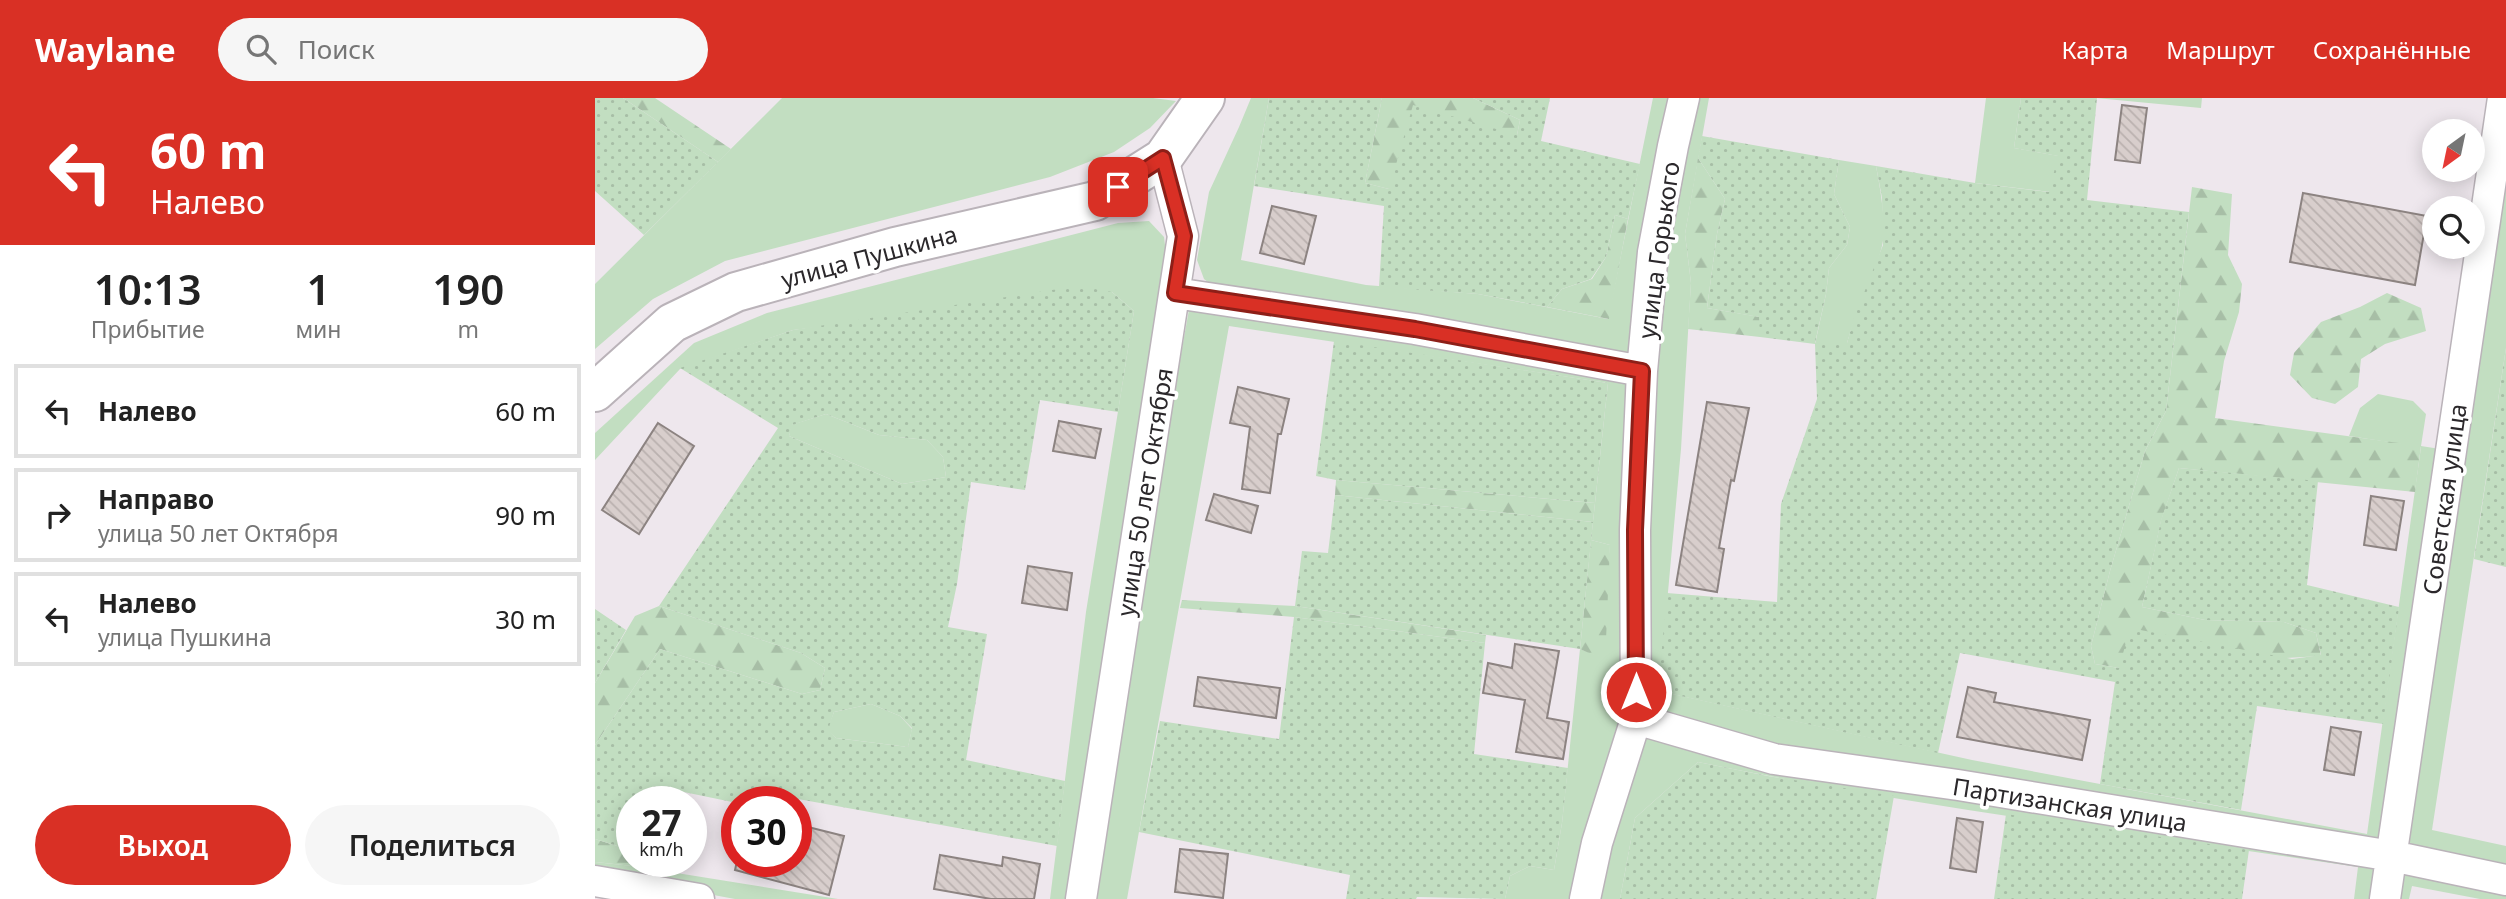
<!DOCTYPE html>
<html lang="ru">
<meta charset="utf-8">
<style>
:root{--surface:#fff;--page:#f6f6f6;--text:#222;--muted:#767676;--line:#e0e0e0;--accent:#d93025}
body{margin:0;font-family:"Noto Sans",sans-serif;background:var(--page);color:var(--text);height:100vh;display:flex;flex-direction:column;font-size:26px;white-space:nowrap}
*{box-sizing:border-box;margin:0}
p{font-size:23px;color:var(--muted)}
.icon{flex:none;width:38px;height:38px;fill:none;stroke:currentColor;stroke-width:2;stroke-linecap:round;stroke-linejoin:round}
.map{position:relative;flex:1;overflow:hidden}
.sheet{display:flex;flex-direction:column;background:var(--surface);width:595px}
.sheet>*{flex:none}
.top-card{background:#d93025;color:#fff;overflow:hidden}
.needle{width:46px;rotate:213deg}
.tools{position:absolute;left:1827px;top:21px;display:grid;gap:14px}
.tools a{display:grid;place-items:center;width:63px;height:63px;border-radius:50%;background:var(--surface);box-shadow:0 4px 18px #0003;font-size:35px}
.speed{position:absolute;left:21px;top:688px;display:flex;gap:14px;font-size:35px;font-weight:700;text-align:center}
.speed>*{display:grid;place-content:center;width:91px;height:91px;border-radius:50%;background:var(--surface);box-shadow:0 4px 18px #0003;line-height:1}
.speed small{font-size:18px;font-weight:400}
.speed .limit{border:10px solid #d22;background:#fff;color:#111}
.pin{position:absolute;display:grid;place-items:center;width:60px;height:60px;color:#fff;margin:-30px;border-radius:14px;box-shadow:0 4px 10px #0006}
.me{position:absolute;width:77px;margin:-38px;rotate:0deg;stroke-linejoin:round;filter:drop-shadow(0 0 5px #0008)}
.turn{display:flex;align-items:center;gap:24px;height:147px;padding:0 35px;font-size:32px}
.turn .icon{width:91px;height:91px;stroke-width:2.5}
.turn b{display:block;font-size:49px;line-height:60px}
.eta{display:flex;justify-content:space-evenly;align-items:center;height:119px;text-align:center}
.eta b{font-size:42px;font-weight:600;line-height:49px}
.button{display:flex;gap:14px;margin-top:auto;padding:14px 35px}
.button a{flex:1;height:80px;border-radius:42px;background:var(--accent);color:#fff;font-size:28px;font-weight:600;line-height:80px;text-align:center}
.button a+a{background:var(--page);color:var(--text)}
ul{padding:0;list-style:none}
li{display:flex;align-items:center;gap:21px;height:94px;margin:0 14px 10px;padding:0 21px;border:4px solid var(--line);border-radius:0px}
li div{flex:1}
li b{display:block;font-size:26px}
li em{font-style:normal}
header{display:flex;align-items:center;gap:42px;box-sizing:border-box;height:98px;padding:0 35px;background:var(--accent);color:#fff}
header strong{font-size:33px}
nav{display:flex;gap:38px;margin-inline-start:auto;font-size:24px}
.search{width:490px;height:63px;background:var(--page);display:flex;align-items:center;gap:18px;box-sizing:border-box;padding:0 24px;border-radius:38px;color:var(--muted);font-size:26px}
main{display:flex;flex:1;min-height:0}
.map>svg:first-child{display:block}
.green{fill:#c2dec1}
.forest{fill:url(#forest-firs)}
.garden{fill:url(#garden-dots);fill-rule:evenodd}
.building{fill:url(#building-back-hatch);stroke:#8c8381;stroke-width:2}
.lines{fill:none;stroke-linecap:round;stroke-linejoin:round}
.minor-casing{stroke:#bab3b9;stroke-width:33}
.secondary-casing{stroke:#bab3b9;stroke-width:42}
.minor{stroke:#fff;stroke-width:30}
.secondary{stroke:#fff;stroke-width:38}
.route-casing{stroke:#8d1f18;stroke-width:18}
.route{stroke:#d93025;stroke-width:12}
.labels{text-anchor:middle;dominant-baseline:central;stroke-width:7;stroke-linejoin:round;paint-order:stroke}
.street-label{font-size:24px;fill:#2b282b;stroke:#fff}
</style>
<header>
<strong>Waylane</strong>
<div class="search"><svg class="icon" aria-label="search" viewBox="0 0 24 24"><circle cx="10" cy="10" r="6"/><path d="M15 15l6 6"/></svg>Поиск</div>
<nav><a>Карта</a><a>Маршрут</a><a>Сохранённые</a></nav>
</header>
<main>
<section class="sheet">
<div class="top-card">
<div class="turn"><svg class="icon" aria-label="left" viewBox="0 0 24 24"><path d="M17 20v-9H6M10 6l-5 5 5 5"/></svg><div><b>60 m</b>Налево</div></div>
</div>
<div class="eta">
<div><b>10:13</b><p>Прибытие</p></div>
<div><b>1</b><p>мин</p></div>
<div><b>190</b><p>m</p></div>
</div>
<ul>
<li><svg class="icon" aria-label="left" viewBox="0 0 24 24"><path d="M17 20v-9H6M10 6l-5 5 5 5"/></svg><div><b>Налево</b></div><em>60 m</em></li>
<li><svg class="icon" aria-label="right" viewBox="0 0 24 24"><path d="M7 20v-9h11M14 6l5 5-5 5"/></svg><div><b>Направо</b><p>улица 50 лет Октября</p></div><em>90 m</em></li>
<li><svg class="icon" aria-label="left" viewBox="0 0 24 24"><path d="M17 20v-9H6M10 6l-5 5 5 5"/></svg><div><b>Налево</b><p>улица Пушкина</p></div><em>30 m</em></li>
</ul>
<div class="button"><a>Выход</a><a>Поделиться</a></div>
</section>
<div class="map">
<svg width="1911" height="801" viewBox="0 0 1911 801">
<defs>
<pattern id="forest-firs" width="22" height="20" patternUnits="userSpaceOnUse" patternTransform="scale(1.75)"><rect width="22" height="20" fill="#c2dec1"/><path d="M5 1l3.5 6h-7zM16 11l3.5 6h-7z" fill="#a7bea6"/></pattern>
<pattern id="garden-dots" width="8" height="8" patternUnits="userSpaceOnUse" patternTransform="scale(1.75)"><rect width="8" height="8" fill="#c2dec1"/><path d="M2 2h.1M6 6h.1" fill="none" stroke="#a7bea6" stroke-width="1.8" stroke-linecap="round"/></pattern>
<pattern id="building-back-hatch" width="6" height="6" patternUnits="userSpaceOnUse" patternTransform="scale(1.75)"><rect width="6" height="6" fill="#d8cecc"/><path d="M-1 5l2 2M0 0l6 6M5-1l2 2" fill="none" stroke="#bab1af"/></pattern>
</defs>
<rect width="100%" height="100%" fill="#eee7ed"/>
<path class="green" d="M187,0h371l23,3 -26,27 -36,24 -64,25 -325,84 -72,38 -58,50v-65z
M656,0h18l-28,162 125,25 112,9 130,25 45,-221h18l-18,117 -26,141 -404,-62 -19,-15 -7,-19 12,-68 30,-65z
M1100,0h14l-24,136 6,49 -10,166 -22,242 313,69 395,74 54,-387 -72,-11 11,-28 18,-14 35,7 13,13 -5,32 19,3 -58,400 -613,-100 -107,-33 -15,-23 -3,-121 17,-280z
M1391,0h35l-7,50 45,8 -9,36 -75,-9z
M1501,0h106l-1,10z
M1244,62l37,6c4,21 11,60 6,80 -8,33 -26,64 -35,97l-32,1 11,-50 3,-26 18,-23 3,-18 -16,-33z
M1911,80v170l-74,482 74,16v25l-103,-21z
M554,123l15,16 3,24 -98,638h-19l36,-287 48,-301 -22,-19 -319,38 -113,39 -85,91v-27l99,-90 73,-30 351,-90z
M595,206l440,70 -4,278 -9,76 -43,171h-69l5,-23 20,-10 24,4 8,-47 18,-174 18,7 12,-111 -19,-5 17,-157 -379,-57 -102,573h-32l74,-478z
M231,316l53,21 48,5 16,17 3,20 -44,7 -113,-48 2,-11z
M276,606l29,12 12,13 -4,18 -72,-9 -9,-8 7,-18z
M1070,638l715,127 -5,36h-21l4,-32c-220,-33 -442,-60 -660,-105l-63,56 -15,81h-27l51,-161z
M0,764l38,4 205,33h-103l-140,-26z
M1802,771l109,22v8h-26l-68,-13 -3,13h-16z"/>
<path class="forest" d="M28,0h32l76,51 -13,13z
M787,0h91l47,22 -3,15 -128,54 -24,-6z
M1103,60l27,41 -8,35 -10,74 53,9v20l-72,-8 3,-46 -6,-49z
M1597,89l40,7 -4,61 14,29 -3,28 -15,49 -9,57 206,28 -6,46 -236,-24 -18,53 -19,86 63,13 79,2 32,11 5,23 -202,12 -24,-4 -4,-18 19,-75 35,-120 21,-40z
M1020,117l13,4 -19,100 -62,-12 15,-18 30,-10 14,-22z
M1792,195l34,15 5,23 -41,13 -24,15 -3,28 -23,17 -23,-6 -22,-23 4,-22 27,-31 39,-15z
M741,382l259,23 -2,19 -258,-27z
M996,442l19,5 -4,95 -8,17 -18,-8z
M587,502l113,6 191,29 -1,8 -191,-26 -114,-9z
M64,508l142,47 24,15 -5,22 -18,4 -142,-45 -65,96v-62l40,-67z
M0,741l32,10 6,17 -38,-4z"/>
<path class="garden" d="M0,0h28l95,64 -74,73 -49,-44z
M674,0h113l-17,85 24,6 24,-84 104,30 3,-15 -47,-22h77l-9,43 99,23 -12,55 -13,-4 -9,42 -15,22 -29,10 -15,18 -69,-13 -99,-7 5,-81 -130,-20z
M1426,0h76l-10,102 102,12 -23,199 -21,40 -35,120 -19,75 4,18 24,4 11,-40 162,31 29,-4 -5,-22 -32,-11 -79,-2 -63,-13 19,-87 18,-52 139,13 -11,104 92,22 -16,117 -126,-18 -16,104 -141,-26 15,-102 -155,-29 -22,100 -280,-62 9,-98 110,9 4,-98 36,-105 -2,-55 -55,-7 -1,-20 -52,-9 10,-74 8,-35 -27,-41 4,-22 137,24 -5,34 16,33 -3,18 -18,23 -3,26 -11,49h32l7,-25 29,-73 -1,-47 -6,-32 99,17 74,9 9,-36 -44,-8z
M483,188l34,6 22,19 -16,101 -78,-12 -15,90 -54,-8 -14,102 -9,43 39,7 -21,126 99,21 -8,65 -270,-49 -2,4 -48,1v1l-58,-12 -5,10 -42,1v59h18l-3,7 -14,-2 -6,-17 -32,-10v-94l65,-96 142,45 18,-4 5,-22 -24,-15 -142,-47 119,-178 -98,-60 113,-38zM231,316l53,21 48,5 16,17 3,20 -44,7 -113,-48 3,-11zM276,606l29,12 12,12 -4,19 -72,-9 -8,-8 6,-18z
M739,243l274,42 -13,120 -259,-23 -20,-4z
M1911,250v219l-32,-8z
M740,397l258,27 -13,127 -285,-43 7,-55 26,2z
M0,511l31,21 -31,53z
M699,519l191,26 -11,111 94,14 -6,55 -8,47 -24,-4 -20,10 -5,23 -88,-2 -1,2h-70l4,-24 -211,-43 21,-111 119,18z
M1103,664l70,14 126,20 -18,103h-256l15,-81z
M1411,716l243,36 -7,49h-248z"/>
<path class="building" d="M1527,7l25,3 -7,55 -25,-3z
M1708,95l124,23 -12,69 -125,-23z
M677,108l44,10 -12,48 -44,-11z
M643,289l51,12 -8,35h-3l-8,59 -28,-4 8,-62 -20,-4z
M1112,304l42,6 -15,73 -3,-1 -12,68 5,1 -7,43 -41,-7z
M464,323l42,8 -6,29 -42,-7z
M63,325l36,23 -55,88 -37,-24z
M619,396l44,12 -7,27 -45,-13z
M1776,398l33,5 -8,49 -32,-5z
M433,468l44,7 -5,37 -45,-7z
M920,546l44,7 -12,67 22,4 -6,37 -47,-7 9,-52 -42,-7 5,-30 24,5z
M603,579l82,11 -4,30 -82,-12z
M1373,589l28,6 -2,9 96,18 -8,40 -125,-23z
M1736,629l30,5 -7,43 -30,-5z
M1362,720l26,4 -7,50 -26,-4z
M201,726l48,12 -15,59 -94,-25 2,-9h59z
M585,751l48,5 -5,44 -48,-6z
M345,757l62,11 1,-9 37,7 -6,35h-43l-57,-10z"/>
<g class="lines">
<g class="minor-casing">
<path id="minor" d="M580,195l240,36 227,42
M1041,621l138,40 184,26 434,71 114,24
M0,783l104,18
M486,801l102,-663 -20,-78
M990,801l12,-56 39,-124 -1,-189 7,-159 11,-119 20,-106 11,-48
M1790,801l118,-801"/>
</g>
<g class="secondary-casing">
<path id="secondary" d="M0,294l77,-69 64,-31 159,-45 200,-46 68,-43 42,-60"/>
</g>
<use href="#minor" class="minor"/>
<use href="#secondary" class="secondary"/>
</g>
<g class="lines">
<g class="route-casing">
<path id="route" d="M523,89l45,-29 21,78 -9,57 240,36 227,42 -7,159 1,162"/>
</g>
<use href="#route" class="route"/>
</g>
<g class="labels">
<g class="street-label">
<text transform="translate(1063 152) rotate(-82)">улица Горького</text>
<text transform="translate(274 158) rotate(-15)">улица Пушкина</text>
<text transform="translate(549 394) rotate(-81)">улица 50 лет Октября</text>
<text transform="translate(1849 401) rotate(-82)">Советская улица</text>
<text transform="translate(1475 706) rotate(9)">Партизанская улица</text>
</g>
</g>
</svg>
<div class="tools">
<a><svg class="needle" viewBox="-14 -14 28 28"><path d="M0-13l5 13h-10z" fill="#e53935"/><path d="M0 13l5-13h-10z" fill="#767676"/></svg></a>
<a><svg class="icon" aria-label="search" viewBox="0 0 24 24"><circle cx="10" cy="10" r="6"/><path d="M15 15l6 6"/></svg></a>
</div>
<div class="speed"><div>27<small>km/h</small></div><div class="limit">30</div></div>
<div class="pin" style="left:523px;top:89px;background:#d93025"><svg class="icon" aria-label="arrive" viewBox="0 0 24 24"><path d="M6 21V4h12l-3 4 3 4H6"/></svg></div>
<svg class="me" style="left:1041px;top:594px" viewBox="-20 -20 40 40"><circle r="17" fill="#d93025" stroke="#fff" stroke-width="3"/><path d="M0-11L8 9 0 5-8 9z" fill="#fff"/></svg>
</div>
</main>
